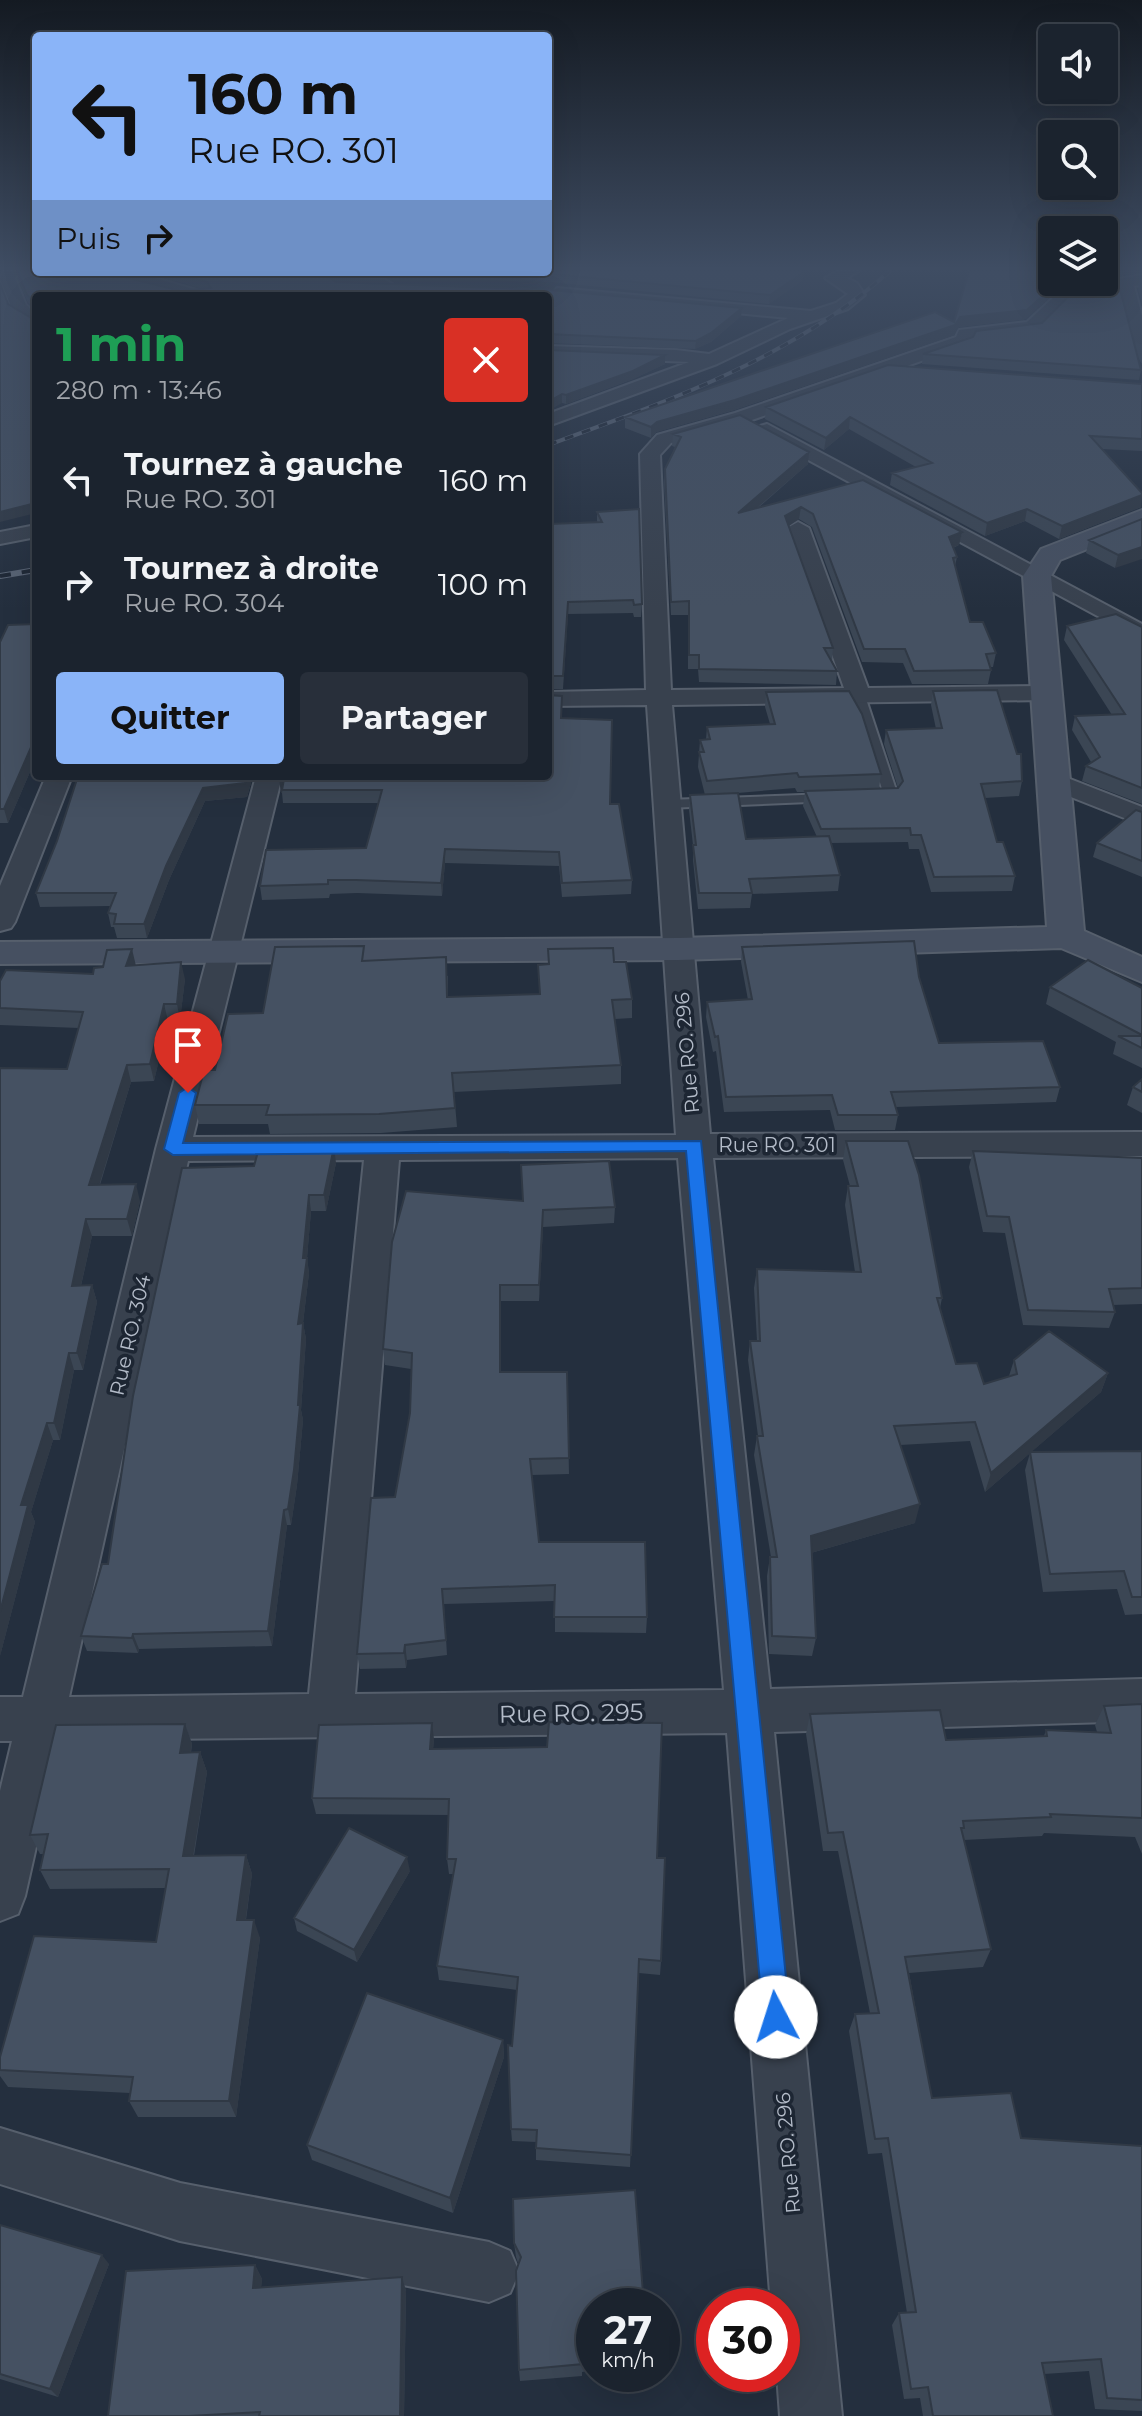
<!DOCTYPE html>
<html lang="fr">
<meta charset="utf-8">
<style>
:root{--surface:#1b232e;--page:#282f3a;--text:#f1f3f6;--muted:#a0a4aa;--line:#39404a;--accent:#8ab4f8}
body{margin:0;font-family:Montserrat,sans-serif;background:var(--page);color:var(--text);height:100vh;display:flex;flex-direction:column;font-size:30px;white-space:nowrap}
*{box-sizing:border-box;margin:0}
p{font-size:26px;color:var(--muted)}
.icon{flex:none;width:44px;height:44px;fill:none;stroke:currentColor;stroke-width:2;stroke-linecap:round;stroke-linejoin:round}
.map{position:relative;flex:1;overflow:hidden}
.details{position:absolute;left:32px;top:292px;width:520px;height:488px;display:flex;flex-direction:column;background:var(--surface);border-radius:8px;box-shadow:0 8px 32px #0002,0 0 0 2px var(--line)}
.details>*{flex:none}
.guide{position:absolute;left:32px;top:32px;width:520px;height:244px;border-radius:8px;box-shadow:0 8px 32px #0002,0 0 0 2px var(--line);background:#8ab4f8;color:#111;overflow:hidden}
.fabs{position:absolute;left:1038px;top:24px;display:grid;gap:16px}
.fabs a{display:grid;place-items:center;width:80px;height:80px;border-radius:8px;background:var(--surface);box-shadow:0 8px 32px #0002,0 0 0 2px var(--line);font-size:40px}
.speed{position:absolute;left:576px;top:2288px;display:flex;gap:16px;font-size:40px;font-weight:700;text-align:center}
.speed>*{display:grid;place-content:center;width:104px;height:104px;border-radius:50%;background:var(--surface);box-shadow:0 8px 32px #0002,0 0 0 2px var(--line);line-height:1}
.speed small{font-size:20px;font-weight:400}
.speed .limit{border:12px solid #d22;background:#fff;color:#111}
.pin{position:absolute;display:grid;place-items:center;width:68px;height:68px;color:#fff;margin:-82px -34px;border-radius:50% 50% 50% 0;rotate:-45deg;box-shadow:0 0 8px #0007}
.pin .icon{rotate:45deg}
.me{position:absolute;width:88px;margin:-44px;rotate:355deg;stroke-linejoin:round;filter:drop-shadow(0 0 6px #0008)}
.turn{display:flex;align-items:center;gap:28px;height:168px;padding:0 24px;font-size:36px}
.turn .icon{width:104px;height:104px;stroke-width:2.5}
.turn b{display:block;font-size:56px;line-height:68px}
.then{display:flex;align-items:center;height:76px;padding:0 24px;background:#0003;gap:16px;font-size:30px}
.round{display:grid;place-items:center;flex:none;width:84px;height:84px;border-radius:8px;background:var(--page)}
.headline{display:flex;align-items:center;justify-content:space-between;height:136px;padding:0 24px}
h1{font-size:48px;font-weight:700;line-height:60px;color:#1e9e55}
.cta{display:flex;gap:16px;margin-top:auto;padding:16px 24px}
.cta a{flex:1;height:92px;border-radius:8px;background:var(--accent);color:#111;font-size:32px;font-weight:700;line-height:92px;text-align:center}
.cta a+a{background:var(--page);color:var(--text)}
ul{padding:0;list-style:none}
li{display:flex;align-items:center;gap:24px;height:104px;padding:0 24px}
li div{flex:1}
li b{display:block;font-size:30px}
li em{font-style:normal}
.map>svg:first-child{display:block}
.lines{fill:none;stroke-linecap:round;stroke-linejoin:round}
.lane-casing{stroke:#565f6c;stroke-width:4}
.street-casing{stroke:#565f6c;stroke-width:4}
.secondary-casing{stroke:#565f6c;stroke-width:4}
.lane{fill:#38414e;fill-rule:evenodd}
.street{fill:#38414e;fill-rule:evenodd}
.secondary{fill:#465061;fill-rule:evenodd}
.rail-far1-casing{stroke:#5a6575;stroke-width:4}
.rail-casing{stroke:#5a6575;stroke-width:6}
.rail-far1{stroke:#1d2633;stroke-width:3;stroke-dasharray:9;stroke-linecap:butt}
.rail{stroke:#1d2633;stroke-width:4;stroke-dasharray:11;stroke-linecap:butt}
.wall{fill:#3b4654;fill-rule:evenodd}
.shaded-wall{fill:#303945}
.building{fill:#455162;stroke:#303945;stroke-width:2}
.route{fill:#1a73e8;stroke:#114b97;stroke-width:2}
.labels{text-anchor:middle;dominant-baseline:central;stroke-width:7;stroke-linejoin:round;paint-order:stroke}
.street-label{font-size:20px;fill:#b4bcc9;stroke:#1d2633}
.near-street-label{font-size:24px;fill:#b4bcc9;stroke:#1d2633}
</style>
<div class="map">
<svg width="1142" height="2416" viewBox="0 0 1142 2416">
<rect width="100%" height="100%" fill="#242f3e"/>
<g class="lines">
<g class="lane-casing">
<path id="lane" d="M290,272h26l28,5 -4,2z
M859,692l6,4 33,100 -2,3 -18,1 -7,-4 12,-4 -30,-96z
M828,794l5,1v6l-166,7 -7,-4 7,-4z"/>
</g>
<g class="street-casing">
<path id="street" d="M4,271h17l-6,7 11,27 10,8v13l-23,-15 -13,-32z
M838,271h21l-12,7 10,5 8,12 -17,14 -58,20 -73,35 -169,62v-12l141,-52 -141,-6v-10l128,4 33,4 79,-36 -225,-22 -8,-5 2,-3 254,23 25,-8 12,-9 -23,-16z
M92,272h42l73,21 2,3h-26l-51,-14 -38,-7z
M335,272h16l-3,6 36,1 8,5c-11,9 -52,7 -63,-2z
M1142,275v10l-8,1 8,30v37l-9,-5 -16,-66 2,-3z
M1070,282h17l-49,48 -65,8 -3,6 -221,77 -78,22 -11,12 11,235 173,-2 -57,-160 11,-6 11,6 59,160 177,-2 9,2 3,5 -3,5 -9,2 -373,5 38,429 432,-2v24l-429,2 57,531 372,-10v42l-368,11 68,684h-62l-3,-42h5v-68h-11l-44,-573 -667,7 -35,156 -7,18 -18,7v-130l12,-50h-12v-44h23l133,-548 100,-373h26l-89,361 483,-2 -29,-430 -99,1v-14l98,-2 -6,-236 17,-19 78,-22 221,-76 3,-7 68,-8zM678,1158l46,532 -369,4 44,-534zM364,1160l-55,534 -240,3 119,-536z
M767,424l375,200v16l-382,-206 -3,-4 3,-4z
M36,525v12l-36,7v-12z
M1052,772l90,35v18l-99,-39 -4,-6 4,-6z
M46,776h26l-57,146 -4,6 -11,3v-45z
M0,2128l180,55 309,59 21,9 9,21 -9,21 -21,9 -309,-61 -180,-57z"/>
</g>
<g class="secondary-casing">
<path id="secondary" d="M1142,510v17l-82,33 -9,16 33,355 58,26v25l-81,-34 -382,12 -679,4v-22l679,-4 368,-11 -24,-351 18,-27z"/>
</g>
<use href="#lane" class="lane"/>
<use href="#street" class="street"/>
<use href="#secondary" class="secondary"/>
<g class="rail-far1-casing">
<path id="rail-far1" d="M548,445c121,-44 244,-87 342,-174"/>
</g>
<g class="rail-casing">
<path id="rail" d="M0,576l36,-6"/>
</g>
<use href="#rail-far1" class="rail-far1"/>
<use href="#rail" class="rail"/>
</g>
<path class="wall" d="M17,271h19v1h68l77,19 22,-2 -58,-17h181l1,4 9,6 215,8 191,18 -1,8 -30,26 -16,7 -147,-6v-47h-512v14l-8,-7 -10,-24z
M1104,271h38v1l-24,4 -1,2 18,69 1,-5 6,3v19l-4,-6 3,12 -2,10 -217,-16 1,-10 119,-31z
M352,272h196l255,8 -34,24 -218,-22 -198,-7z
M1142,278v27l-4,-16 2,-10z
M1026,319l-67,8 -5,8 -220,75 -78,22 -5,6 -26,-10v-11l329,-95z
M548,350l117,14 -32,15 -67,25 -4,-1z
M1142,384v67l-40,-2 39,58 -82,32 -34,-18 -40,15 -95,-51 2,-12 24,-6 -67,-38 -25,21 -59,-31 1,-12z
M673,434l135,30 -50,44 105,-28 99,52 -3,13 -6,3 4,9 -2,9 15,56 26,31 -3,14h-3l1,3 -3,14h-76l-9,-21 -41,-1 -50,-135 -13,-8 -10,7 44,122 -1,13 5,10 -1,14 -137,-3 -1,-13h-10v-54h-17l-7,-133 1,-13 10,-22 -3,-1z
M597,512l45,92 -1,13h-7l-1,-4 -65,1 -5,75h-15v-165l49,-1z
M1142,519l-27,49 -29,-15 3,-13z
M36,624v134l-28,65h-8v-181z
M1067,626l75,1v177l-60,-23 4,-15 5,-4 -19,-32 3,-14 37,-1 -48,-75z
M933,691l89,90 -3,15 -34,2 12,44 18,34 -3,15 -81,1 -12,-43h-10l-1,-7 -77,1 9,32 -2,16 -86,3 -2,14 -52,1 -5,-49v-15l-4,-35 1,-15h15l-7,-28 2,-27 6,-1 1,-12 63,-3 -5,-17 1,-15 115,82 -2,14h19l-14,-44 2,-14 50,-1 -5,-24zM795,788l2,4h8l-2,14 14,31 -71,2 -20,-45z
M562,718l48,86 22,76 -1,14 -69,3 -3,-31 -114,-3 -3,33 -85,-3 -27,1 -1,4 -67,2 -2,-14 106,-38 12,-45h-95l-1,-10h-1l-1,-17z
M78,776h175l-6,21 -42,4 -36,79 -22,58h-30l-3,-11h-3l-3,-14 2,-7 -70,1 -4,-14 21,-52z
M1142,812v65l-49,-20 4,-14z
M742,947l177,30 20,66 121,44 -4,15 -160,5 2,8 -3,15h-60l-5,-20 -106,2 -8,-61 -3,1 -7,-35 1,-15 41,-2 -7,-38z
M548,949l66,13 18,37v19l-17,1 6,46v19l-167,8 3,35 -76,6 -111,1 -2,-10h-69l-4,-19 20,-35 48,-57 102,-52 83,15v21l91,-3 10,-30z
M136,965l49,14 -5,41 -12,1 -14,60 -23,1 -31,103 40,16 -8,35h-40l-11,50 11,-1 5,17 -14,68h-9l-14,70h-7l-22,72 4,10 -35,134 67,-587 12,-41 -79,-3v-44l93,-7z
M1050,987l92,1v80l-29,-14 3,-12 -70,-38z
M1142,1079v34l-15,-8 6,-18z
M846,1141l96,157 -2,10 16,56 28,20 25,-8 5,-16 94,13 -7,19 -70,60 111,-1v163l-17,1 -8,-26 -74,3 -18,-122 5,-17 -45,39 -15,-51 -70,4 15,78 -104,30 5,85 -4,18 -43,-2 -2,-78 3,-19h1l-17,-102 3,-19h1l-10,-76 2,-19h7l-3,-53 3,-19 98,3 -10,-67 3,-19h2l-7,-26z
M973,1151l169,7v146l-29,1 2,7 -6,16 -86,-3 -18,-92 -22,-1 -14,-65z
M336,1163l-10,48h-15l-4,47 2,15 -6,50 3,16 -5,71 2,10 -6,65 -6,40h-4l-15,121 -133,3 -1,4 -51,-2 -6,-15 27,-72 25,-168z
M522,1201l93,6 -1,16 -71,4 -4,74h-39l1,71h66l2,102 -37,1 7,67 108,75 -1,16 -91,-1v-31l-111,3 3,51 -40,5 -1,8 -46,1 -3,-15 38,-157 15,-84 1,-44 -26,-4 -2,-16z
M1142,1704v150l-7,-17 -91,-4 -2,3 -78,4 27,109 -8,18 -74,6 23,125 89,40 121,8v265l-47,-2 -6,-38 -45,3 9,42h-130l-3,-18 -16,1 -12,-74 7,-12h8l-25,-160 -14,1 -19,-123 6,-17 15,-1 -32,-162h-15l-17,-117 4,-20 136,26 98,-4 2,-6 51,2 -2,-7 9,-19z
M185,1724l7,20 -1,9 9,-1 7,20 -13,84 52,-1 6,19 -6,46 14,18 -24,179h-98l-9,-16 1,-8 -122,-6 -8,-11v-19l156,-115 10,-54 -116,1 -10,-19 4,-16h-4l-10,-19z
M434,1739l-1,10 224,109 4,103 -1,14 -21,-2 -9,194 -94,-7v-18l-24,-1 -1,-12 1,-83 5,-56 -78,-10 -2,-14 16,-92h-4l-2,-15 2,-44 -133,-1 -4,-16z
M410,1871l-53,91 -60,-31 -3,-13z
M503,2040l1,17 -51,156 -141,-53 -5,-15z
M0,2225l109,39 -51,133 -58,-18z
M514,2243l80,63v64l-12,2v4l-62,5 -1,-11 -1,-107 -2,-6z
M255,2265l7,14 -1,8 141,-10 4,14 -2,125h-296z"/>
<path class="shaded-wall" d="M1118,271h24l-1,1 -23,4 -4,7z
M804,272l-1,8 -34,24 1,-9z
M1058,282h9l-41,37 -67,8 -5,8 -220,75 -78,22 -5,6v-11l6,-5 298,-97 5,-8z
M742,308l-1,8 -30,26 -16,7 1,-8z
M665,355v9l-32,15 -67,25v-9z
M562,394v9l-14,8v-9z
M850,417l-1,12 -25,21 2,-12z
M809,452l-1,12 -71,61 1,-12z
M1142,495l-1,12 -82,32 3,-13z
M36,503v10l-36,9v-10z
M801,507l-2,12 -15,10 1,-13z
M1027,509l-2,12 -40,15 2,-13z
M962,532l-3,13 -12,5 2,-13z
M1142,547v12l-27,9 3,-13z
M36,736v22l-28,65 -4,-14z
M247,776h6l-6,21 -42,4 -36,79 -22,58 -3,-14 22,-58 37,-78z
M279,779h5l-2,14h-1z
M445,849v14l-3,33 -1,-13z
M132,949l4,17h-10z
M181,962l4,17 -5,41 -3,-16z
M164,1004l4,17 -14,60 -4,-17z
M127,1065l4,17 -37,120 -5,-17z
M334,1147l2,16 -10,48 -2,-16z
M136,1184l4,17 -8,35 -5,-17z
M309,1195l2,16 -4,47 2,15 -8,66 -3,-15 5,-66z
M543,1210v17l-4,74v-16z
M86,1219l6,17 -15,67 -5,-17z
M92,1285l5,17 -14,68 -6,-17z
M303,1323l3,16 -5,71 2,10 -6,65 -6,40 -3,-16 10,-104z
M69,1353l5,17 -14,70 -6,-17z
M1108,1373l-7,19 -116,100 6,-19z
M47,1423l6,17 -22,72 4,10 -35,134v-44l21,-107z
M920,1504l-5,19 -108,31 4,-18z
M284,1510l3,15 -15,121 -4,-15z
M133,1634l6,15 -1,4 -6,-15z
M405,1645l2,15 -1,8 -2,-15z
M432,1723l2,16 -2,26 -2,-16z
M185,1724l7,20 -5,29 -7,-20z
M200,1752l7,20 -17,103 -7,-19z
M246,1855l6,19 -9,64 -6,-18z
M407,1857l3,14 -53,91 -3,-12z
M254,1920l6,18 -24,179 -7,-16z
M503,2040l1,17 -51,156 -3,-15z
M102,2255l7,9 -51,133 -8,-8z
M255,2265l7,14 -2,22 -7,-13z
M402,2277l4,14 -2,125h-4z"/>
<path class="building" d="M17,271h19v1h68l77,19 30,-3 -4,-6 -35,-10h154l1,4 9,6 215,8 191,18 -31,25 -15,8 -148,-7v-38h-512v7l-9,-8z
M548,271h252l4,1 -34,23 -219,-21 -55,-2h52z
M969,271h83v11h6l-31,28 -67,7 -5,8 -220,75 -78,22 -6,5 -26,-10 310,-105 19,10z
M1104,271h14l-2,3 25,96 -218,-16 50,-17 3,-6 66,-8 41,-41h21z
M0,283l8,21 27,16 1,-8v191l-36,9z
M548,350l117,5 -32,16 -67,24 -4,-1 -14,8z
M888,365l254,19v55l-52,-3 52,57v2l-80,31 -35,-17 -40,14 -95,-50 40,-10 -82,-46 -24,21 -60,-31z
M740,415l69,37 -71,61 125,-33 99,52 -13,5 8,20 -4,1 17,64h13l13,31 -10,1 5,16 -77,1 -9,-22h-41l-51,-135 -12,-7 -16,9 48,132h-9l13,23 -138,-2v-14h-10v-54l-18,1 -6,-133 16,-32 -8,-3z
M639,509l3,95 -8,1 -1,-5 -65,2 -5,74h-15v-152l54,-2 -5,-10z
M1142,519v28l-24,8 -29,-15z
M1116,614l26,13v161l-56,-22 14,-9 -25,-41 50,-2 -58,-88z
M36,624v112l-32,73h-4v-167l8,-17z
M997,690l20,64h4l1,27 -41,3 16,58h6l12,34 -81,1 -13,-42h-10l-1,-7 -89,1 -16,-38 93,-3 5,-7 -17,-51 56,-2 -9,-37z
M849,691l13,23 19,60 -82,3 -2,-4 -90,8 -8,-29h5l-4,-12 10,-1 -3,-12 68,-3 -9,-32z
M548,695l14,1 -1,22 51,2 -2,84h9l13,76 -70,3 -3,-31 -114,-3 -4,34 -85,-3h-28v4l-68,2 6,-36 100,-2 16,-58h-100l2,-11h-5l1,-3h268z
M78,776h169l-2,7 -42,5 -37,78 -22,58h-30l2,-10 -8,-1 8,-20h-80l21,-52z
M738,793l8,46 83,-3 11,39 -91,4 3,14h-53l-6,-48h3l-6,-50z
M1136,810l6,2v49l-45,-18z
M914,941l5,36 20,66 104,-2 17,46 -169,5 7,23h-60l-6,-20 -106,2 -8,-61 -3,1 -8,-35 45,-3 -10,-52z
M364,946l-2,15 84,-4 1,40 93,-3 -2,-29 11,-1 -1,-15 65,-1 1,14h12l6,37 -20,1 9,65 -169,8 3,35 -76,6 -113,1 3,-10h-74l9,-35h11l13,-56 35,-1 12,-66z
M132,949l-6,17 55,-4 -4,42h-13l-14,60 -23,1 -38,120 47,-1 -9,35h-41l-14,67 20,-1 -15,68h-8l-15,70h-7l-26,82h7l-28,107v-544l67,1 16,-57 -83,-4v-27l6,-11 87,4 1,-6 9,-1 4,-17z
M1088,960l54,28v47l-92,-48z
M1118,1036h24v12z
M1142,1079v13l-9,-5z
M846,1141h62l11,34 23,123h-5l19,66 21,-1 7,21 33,-10 -3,-14 35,-29 59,42 -117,100 -16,-51 -81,4 26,78 -109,32 5,102 -44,-2 -2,-79h7l-20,-121h6l-13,-95h10l-3,-72 104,3 -13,-86h10z
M334,1147l-10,48h-15l-6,63h4l-9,66 5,-1 -5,82h2l-6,65 -6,39 -4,1 -16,121 -135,3 -1,4 -51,-2 21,-72h6l25,-168 49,-228 72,-2 5,-18z
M973,1151l169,7v130l-33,1 6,23 -87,-2 -19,-93 -22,-1z
M609,1161l6,46 -72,3 -4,75h-39v87h67l2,86 -39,1 9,83h106l2,75h-93l1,-32 -113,4 4,51 -41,5 -1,8 -47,1 14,-156 24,-1 15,-84 2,-60 -29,-4 9,-107 14,-51 117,10 -2,-36z
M1142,1451v146h-10l-8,-26 -74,3 -20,-122z
M1142,1704v114l-92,-4 1,3 -88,4 1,7h-3l30,121 -86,8 27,141 79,-5 10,45 121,8v254l-35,-2 -6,-39 -59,4 11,53h-120l-5,-29 -17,2 -12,-76 17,-1 -28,-174 -13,1 -20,-125 24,-1 -36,-181 -15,1 -18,-119 130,-4 6,30 101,-4 -1,-6 65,3 -7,-27z
M549,1722l113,1 -5,135h8l-4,103 -22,-2 -8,196 -95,-7 1,-18 -26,-1 -3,-84 4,1 6,-69 -81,-11 19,-107h-9l2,-60 -137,-1 7,-73 113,-2 -2,26 117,-2z
M185,1724l-5,29 20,-1 -17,104 63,-1 -9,65h17l-25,181h-100l4,-24 -133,-7v-13l34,-121 122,6 13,-73 -129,1 8,-36 -18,1 26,-110z
M349,1828l58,29 -53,93 -60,-32z
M367,1993l136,47 -53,158 -143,-53z
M635,2190l9,116h-50v53l-12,1 1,4 -64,6 -3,-99 5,-14 -7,-14 -1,-44z
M0,2225l102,30 -52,134 -50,-15z
M255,2265l-2,23 149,-11 -2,139h-141l1,-4 -71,4h-81l18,-145z"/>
<linearGradient id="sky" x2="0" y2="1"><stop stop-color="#141a22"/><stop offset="0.44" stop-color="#3f4d63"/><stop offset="1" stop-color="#3f4d63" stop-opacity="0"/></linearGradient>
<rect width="1142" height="609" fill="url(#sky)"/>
<path class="route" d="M188,1087l8,6 -13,50 518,-2 89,876 -4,10 -10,4 -9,-4 -4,-10 -77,-866 -513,4 -9,-6 15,-56z"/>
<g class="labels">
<g class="street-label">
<text transform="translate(687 1053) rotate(-95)">Rue RO. 296</text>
<text x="777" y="1145">Rue RO. 301</text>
<text transform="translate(130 1335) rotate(-77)">Rue RO. 304</text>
<text transform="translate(788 2153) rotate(-95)">Rue RO. 296</text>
</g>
<g class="near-street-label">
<text transform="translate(571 1713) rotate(-1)">Rue RO. 295</text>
</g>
</g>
</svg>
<div class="fabs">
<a><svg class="icon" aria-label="sound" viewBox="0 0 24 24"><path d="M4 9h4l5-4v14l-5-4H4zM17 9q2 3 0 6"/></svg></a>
<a><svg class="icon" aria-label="search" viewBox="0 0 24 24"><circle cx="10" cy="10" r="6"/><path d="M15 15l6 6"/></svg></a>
<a><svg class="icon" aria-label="layers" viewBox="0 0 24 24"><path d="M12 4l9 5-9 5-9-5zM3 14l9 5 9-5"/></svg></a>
</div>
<div class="speed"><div>27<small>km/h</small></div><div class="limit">30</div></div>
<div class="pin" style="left:188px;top:1093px;background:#d93025"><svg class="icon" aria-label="arrive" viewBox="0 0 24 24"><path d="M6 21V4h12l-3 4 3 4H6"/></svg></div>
<svg class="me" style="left:776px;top:2017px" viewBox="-20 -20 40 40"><circle r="19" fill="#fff"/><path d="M0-13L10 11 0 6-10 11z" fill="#1a73e8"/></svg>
<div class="guide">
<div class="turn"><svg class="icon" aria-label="left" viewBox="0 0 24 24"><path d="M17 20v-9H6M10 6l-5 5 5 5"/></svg><div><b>160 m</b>Rue RO. 301</div></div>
<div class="then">Puis<svg class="icon" aria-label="right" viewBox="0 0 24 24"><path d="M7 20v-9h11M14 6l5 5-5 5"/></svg></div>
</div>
<section class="details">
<div class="headline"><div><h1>1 min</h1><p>280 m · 13:46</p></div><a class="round" style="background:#d93025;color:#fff"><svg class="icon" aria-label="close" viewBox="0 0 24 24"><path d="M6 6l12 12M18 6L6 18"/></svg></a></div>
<ul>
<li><svg class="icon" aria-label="left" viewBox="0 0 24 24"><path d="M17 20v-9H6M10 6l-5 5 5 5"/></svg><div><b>Tournez à gauche</b><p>Rue RO. 301</p></div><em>160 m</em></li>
<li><svg class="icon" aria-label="right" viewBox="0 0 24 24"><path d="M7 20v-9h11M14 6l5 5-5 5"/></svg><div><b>Tournez à droite</b><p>Rue RO. 304</p></div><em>100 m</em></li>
</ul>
<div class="cta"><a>Quitter</a><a>Partager</a></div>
</section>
</div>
